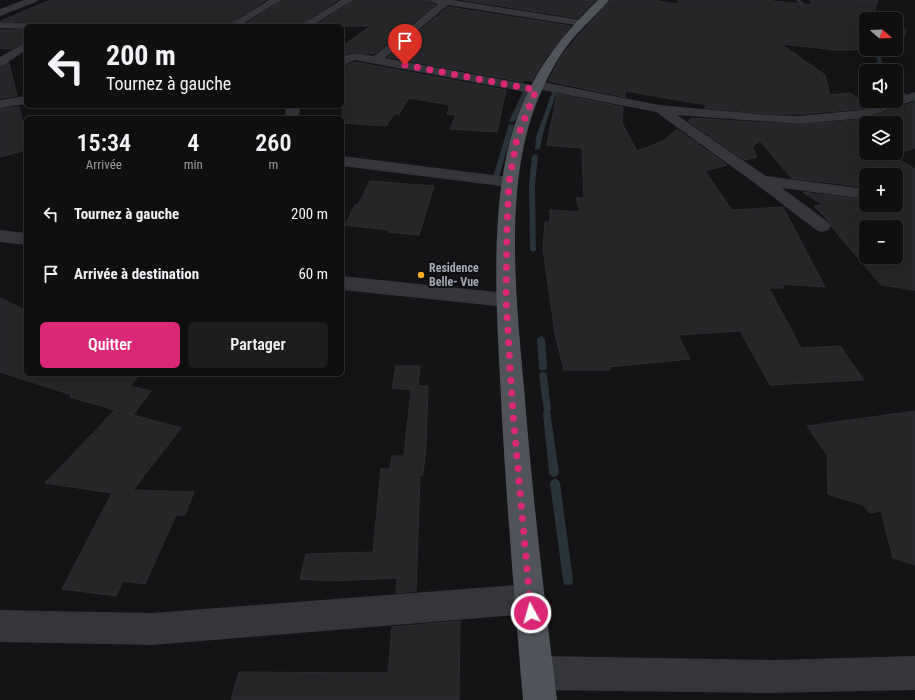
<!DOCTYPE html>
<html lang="fr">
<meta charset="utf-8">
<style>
:root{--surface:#0f0f10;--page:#1d1d1e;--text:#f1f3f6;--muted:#9b9c9f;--line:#2f2f30;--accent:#db2777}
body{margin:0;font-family:"Roboto Condensed",sans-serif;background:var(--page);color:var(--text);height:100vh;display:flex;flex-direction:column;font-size:15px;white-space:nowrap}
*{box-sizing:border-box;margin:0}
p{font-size:13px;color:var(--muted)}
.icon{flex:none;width:22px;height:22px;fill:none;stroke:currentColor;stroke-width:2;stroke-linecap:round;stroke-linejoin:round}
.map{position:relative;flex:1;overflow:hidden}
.details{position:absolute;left:24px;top:116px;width:320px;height:260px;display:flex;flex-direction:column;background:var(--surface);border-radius:6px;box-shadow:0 4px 16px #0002,0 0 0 1px var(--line)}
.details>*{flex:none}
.guide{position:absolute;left:24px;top:24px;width:320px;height:84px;border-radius:6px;box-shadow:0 4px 16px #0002,0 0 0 1px var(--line);background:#0f0f10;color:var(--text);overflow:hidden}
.needle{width:26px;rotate:109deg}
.buttons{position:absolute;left:859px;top:12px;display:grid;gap:8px}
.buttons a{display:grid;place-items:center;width:44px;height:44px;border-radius:6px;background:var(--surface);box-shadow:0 4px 16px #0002,0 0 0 1px var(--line);font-size:20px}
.pin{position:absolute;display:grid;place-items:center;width:34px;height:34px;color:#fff;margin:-41px -17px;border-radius:50% 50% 50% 0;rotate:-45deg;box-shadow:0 0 4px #0007}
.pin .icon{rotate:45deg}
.me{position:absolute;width:44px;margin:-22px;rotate:354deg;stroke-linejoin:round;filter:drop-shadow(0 0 3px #0008)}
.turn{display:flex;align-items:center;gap:14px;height:84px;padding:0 16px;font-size:18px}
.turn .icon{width:52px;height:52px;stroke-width:2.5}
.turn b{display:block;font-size:28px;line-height:34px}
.eta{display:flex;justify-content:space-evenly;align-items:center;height:68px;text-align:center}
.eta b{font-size:24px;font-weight:600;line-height:28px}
.cta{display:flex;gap:8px;margin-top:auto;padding:8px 16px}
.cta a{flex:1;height:46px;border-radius:6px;background:var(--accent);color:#fff;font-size:16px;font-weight:600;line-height:46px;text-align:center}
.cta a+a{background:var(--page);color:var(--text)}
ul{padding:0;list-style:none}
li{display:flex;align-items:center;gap:12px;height:60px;padding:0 16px}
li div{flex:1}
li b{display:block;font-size:15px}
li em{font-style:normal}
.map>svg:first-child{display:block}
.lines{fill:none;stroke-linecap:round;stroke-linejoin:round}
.stream{fill:#29333a;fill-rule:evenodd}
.building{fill:#27272a;stroke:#2e2e32;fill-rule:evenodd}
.minor{fill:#34363b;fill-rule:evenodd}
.primary{fill:#50535a;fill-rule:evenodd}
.route{stroke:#db2777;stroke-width:7;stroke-dasharray:0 12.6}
.poi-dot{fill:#fdaa24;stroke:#0f0f11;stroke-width:1.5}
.labels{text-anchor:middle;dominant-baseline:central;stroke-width:4;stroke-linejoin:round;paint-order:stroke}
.poi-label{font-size:12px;font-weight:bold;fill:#a4abb7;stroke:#0f0f11;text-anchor:start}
</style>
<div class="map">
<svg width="915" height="700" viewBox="0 0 915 700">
<rect width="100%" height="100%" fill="#141416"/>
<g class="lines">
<path class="stream" d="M796,0h4l10,9v2h-2z
M867,49c8,0 13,5 15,13l-7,7 -1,2h-4l1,-4 7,-5c-2,-7 -6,-9 -11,-13z
M896,88l19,11v3l-19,-11z
M524,90l4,1 -13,30 -5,1 -1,-1z
M553,90l4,1c-6,20 -14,37 -17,58l-5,1 1,-13z
M509,124l5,1 -15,52 -5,1 -1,-1z
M535,154l3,2 -3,29 1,65 -3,2 -3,-2 -1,-65 3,-29z
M541,336l4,3 2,29 -1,2h-6l-1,-2 -2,-29z
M543,372l3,1 1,2 4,34 -1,2 9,62 -2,3 -3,1 -3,-1 -2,-3 -6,-60 1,-2 -5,-36 1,-2z
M555,478l3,2 2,3 13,97 -1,4 -4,1 -4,-1 -1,-4 -13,-97 2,-3z"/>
</g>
<path class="building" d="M50,0h216l-40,26h-148l-16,-2 -3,2h-27l-6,-4 -25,-1z
M282,0h56l-40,26h-55z
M354,0h74l2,3 5,2 -61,49 -21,-2 -11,3v-9l29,-20h-56z
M463,0h133l-18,18z
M610,0h44l22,4 3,-4h84l49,5 -2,-5h68l-5,16 9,3h-16v30h30v-24l11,5 -9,19 -61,1 -56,-6 44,31 5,20 20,-2 18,13 -6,3 -63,5h-28l-67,-6 3,-3 -82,-14v6l-77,-16 11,-21 12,-16z
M448,7l123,19 -25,31 -14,24 -8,-1 -1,2 -135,-25z
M0,30h26v11l-15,8 -11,-1z
M355,62l151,28 -9,42 -47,-3 6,-14 -9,-1 3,-9 -41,-7 -10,16h-5l-8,12 -44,-3v-56z
M9,63l8,33 -17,2v-31z
M557,94l66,13 -1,16 15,28 26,-10 14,-12 50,36 -22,6 27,39 51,-3 42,80 -44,-3 3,4h-15l32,60 39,-2 24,34 -94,5 -30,-54 -62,4 12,24 -81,8 1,3h-46l-9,-36 -12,-85 2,-27h5v-12l30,2 -4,-14h8l-2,-50 -35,-3z
M915,102v46l-24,7 24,14v121l-34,-5 -49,-58 -3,-6 -15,-15 9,-1 -20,-13 63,8v5h30v-30h-30v12l-75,-9 -31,-37 -8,6 5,10 -12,3 -57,-39 4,-3 107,7 65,-6zM866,123h30v30h-30zM866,227h30v30h-30z
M19,107l7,29v14l-26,7v-48z
M370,181l64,5 -15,49 -31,-3 1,-2 -44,-5 10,-20h3z
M0,298l26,12v64h114l-10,12 21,5 -18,24 48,13 -48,62 61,2 -9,23h-9l-31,69 -22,-3 -7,15 -54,-7 50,-96 -67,-10 70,-73 -45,-13 2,-2 -72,-23z
M396,366h24l-2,20h10l-2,59 -3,30h-3l-4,116 -20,2 1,-15 -66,3 -31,-2 6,-25 67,-2 8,-83h9l2,-13h12l7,-66 -19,-2z
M915,411v154l-22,-7 -12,-47 -11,2 -7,-8 -35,-11 -1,-39 -20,-29z
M460,621l-1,79h-228l8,-28 149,1 4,-46z"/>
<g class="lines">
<path class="minor" d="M24,0h14l-2,2 -36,14v-7z
M269,0h12l-41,26h-13z
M341,0h12l-41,26h-13z
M429,0h24l128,20 5,3 -5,3 -133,-21 -63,53 147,27 1,-3 5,-1 121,24 112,10 28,1 63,-6 26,-9h8v-3l19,-6v8l-51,18 -65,6 -122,-9 89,61 100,13v10l-84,-11 46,34 3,4 -3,4 -6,2 -6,-2 -60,-46 -100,-72 -114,-22 -1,3 -5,1 -181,-34 -13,6v-9c10,-6 20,-3 32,-1l64,-52 -7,-2z
M0,22l26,1 5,3h-5v3l-26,-1z
M26,42v8l-22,15 -4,1v-9z
M26,96v8l-26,4v-8z
M284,106h14l2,5 -2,7h-14l2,-7z
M342,156l167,21 6,2 2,3 -2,3 -6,2 -167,-21z
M0,230l26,3v12l-26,-3z
M342,276l164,17 7,2 3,5 -3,5 -7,2 -164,-17z
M529,584l11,4 4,11 -4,11 -11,4 -376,31 -153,-3v-32l153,3z
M537,656l236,4 142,-4v34l-142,3 -236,-3 -12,-5 -5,-12 5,-12z"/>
<path class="primary" d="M598,0h11c-10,12 -22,23 -33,35 -18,20 -30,44 -40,69 -32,83 -20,195 -12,283 8,104 20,209 33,313h-34c-9,-107 -18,-214 -23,-322 -4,-78 -10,-176 14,-251 18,-54 44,-88 84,-127z"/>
</g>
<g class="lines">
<path class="route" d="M405,65l131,25 -19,48 -8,44 -2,46 -1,72 7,114 18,199"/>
</g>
<circle class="poi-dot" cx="421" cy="275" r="4"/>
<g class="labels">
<g class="poi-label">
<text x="429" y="268">Residence<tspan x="429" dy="14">Belle- Vue</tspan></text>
</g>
</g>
</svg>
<div class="buttons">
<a><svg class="needle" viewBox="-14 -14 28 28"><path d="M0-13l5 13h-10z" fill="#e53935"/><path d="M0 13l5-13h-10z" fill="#9b9c9f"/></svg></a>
<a><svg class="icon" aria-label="sound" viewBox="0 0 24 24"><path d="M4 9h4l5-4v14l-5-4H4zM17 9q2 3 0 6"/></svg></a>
<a><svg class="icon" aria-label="layers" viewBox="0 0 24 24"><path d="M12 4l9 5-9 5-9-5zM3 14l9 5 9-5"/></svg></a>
<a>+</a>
<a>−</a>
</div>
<div class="pin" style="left:405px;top:65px;background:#d93025"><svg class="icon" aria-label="arrive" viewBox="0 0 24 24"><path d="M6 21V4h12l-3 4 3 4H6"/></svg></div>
<svg class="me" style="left:531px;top:613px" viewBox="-20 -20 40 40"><circle r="17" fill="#db2777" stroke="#fff" stroke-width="3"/><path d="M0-11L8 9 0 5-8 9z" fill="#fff"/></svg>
<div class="guide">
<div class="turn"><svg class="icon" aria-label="left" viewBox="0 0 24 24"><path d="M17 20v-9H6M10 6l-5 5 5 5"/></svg><div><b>200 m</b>Tournez à gauche</div></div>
</div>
<section class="details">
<div class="eta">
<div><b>15:34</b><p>Arrivée</p></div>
<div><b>4</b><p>min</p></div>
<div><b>260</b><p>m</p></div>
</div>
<ul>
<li><svg class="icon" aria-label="left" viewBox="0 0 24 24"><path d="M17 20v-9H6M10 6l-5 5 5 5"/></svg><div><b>Tournez à gauche</b></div><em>200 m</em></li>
<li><svg class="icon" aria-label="arrive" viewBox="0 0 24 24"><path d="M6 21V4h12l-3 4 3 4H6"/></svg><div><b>Arrivée à destination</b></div><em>60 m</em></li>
</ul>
<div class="cta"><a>Quitter</a><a>Partager</a></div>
</section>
</div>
